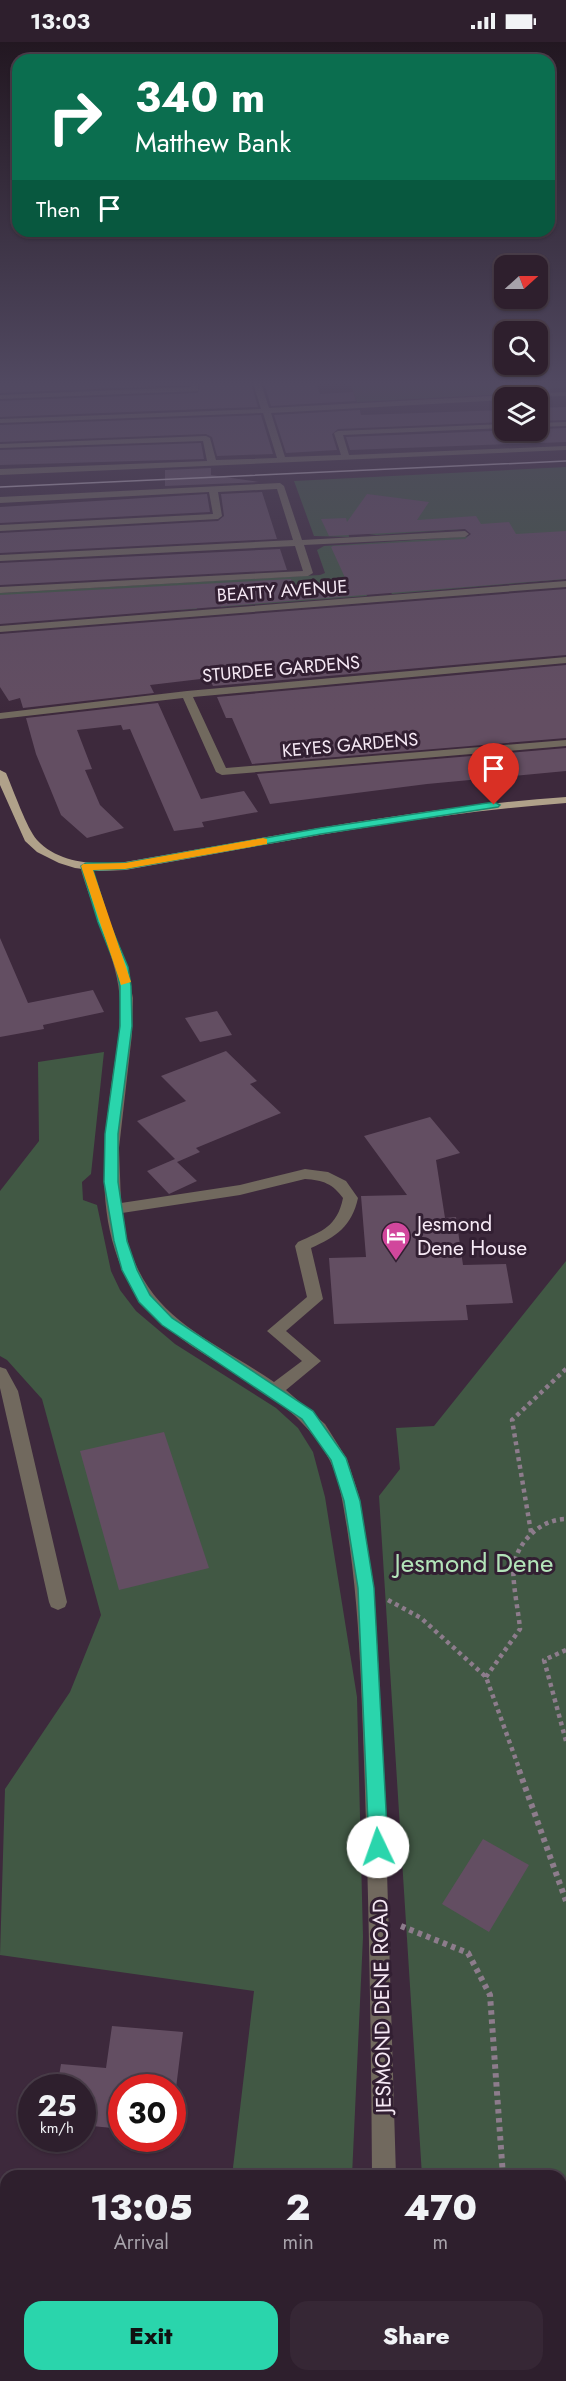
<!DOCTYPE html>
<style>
:root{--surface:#2e1f2d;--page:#362735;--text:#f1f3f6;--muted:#a7a2aa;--line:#493d49;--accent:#2ad5ac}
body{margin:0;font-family:Jost,sans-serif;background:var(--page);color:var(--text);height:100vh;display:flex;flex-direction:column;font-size:22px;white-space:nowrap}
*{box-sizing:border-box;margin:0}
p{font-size:20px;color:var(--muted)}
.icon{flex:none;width:33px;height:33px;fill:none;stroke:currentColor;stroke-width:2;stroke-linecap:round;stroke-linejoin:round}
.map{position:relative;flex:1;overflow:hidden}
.drawer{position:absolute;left:0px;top:2128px;width:567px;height:212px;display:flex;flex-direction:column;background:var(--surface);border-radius:18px 18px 0 0;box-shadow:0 2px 4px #0004,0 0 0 2px var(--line)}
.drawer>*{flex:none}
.hud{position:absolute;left:12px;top:12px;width:543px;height:183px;border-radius:18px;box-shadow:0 2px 4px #0004,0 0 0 2px var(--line);background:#0b6e4f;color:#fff;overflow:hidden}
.needle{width:39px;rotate:69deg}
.buttons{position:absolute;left:494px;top:213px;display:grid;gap:12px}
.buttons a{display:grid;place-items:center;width:54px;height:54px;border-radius:12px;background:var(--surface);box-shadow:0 2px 4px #0004,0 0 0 2px var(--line);font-size:30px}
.speed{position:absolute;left:18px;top:2032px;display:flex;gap:12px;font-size:30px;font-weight:700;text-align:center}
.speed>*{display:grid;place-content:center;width:78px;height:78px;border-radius:50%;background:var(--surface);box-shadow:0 2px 4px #0004,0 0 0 2px var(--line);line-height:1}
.speed small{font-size:15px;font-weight:400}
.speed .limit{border:9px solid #d22;background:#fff;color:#111}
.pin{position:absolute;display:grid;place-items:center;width:51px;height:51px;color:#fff;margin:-62px -26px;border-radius:50% 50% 50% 0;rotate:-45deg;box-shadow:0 0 6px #0007}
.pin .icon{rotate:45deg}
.me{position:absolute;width:66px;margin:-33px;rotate:357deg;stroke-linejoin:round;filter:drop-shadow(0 0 4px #0008)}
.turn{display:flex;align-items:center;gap:21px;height:126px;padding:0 24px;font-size:27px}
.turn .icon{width:78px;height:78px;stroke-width:2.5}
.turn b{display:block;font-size:42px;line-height:51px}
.then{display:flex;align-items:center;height:57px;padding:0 24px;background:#0003;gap:12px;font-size:22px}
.eta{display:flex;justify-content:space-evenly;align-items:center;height:102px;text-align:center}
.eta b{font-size:36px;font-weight:800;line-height:42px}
.cta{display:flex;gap:12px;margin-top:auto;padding:12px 24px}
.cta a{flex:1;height:69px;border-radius:18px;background:var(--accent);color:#111;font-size:24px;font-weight:800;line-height:69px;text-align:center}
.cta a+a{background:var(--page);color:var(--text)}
.status{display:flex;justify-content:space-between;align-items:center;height:42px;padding:0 30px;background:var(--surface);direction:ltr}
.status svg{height:16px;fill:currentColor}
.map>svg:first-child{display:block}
.green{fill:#415844}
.building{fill:#634e62}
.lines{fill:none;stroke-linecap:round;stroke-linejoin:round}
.path-far1{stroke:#8d7c8c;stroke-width:4.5;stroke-dasharray:4 4;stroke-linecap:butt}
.path{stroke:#8d7c8c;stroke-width:6;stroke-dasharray:4.5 4.5;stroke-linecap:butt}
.minor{fill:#71695e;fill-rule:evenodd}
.major{fill:#b0a18a;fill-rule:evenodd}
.tram{stroke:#cbbcca;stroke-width:1.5}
.route{fill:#2ad5ac;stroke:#1b8a70;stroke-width:1.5}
.slow{fill:#f59e0b}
.labels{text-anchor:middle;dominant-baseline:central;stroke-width:6;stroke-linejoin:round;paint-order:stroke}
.far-street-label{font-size:18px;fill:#f6e9f5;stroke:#321f32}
.poi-label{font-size:21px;fill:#f6e9f5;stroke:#321f32;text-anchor:start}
.street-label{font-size:21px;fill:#f6e9f5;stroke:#321f32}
.near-park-label{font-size:26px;fill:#b3e4b9;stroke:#321f32}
</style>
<div class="status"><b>13:03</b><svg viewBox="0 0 49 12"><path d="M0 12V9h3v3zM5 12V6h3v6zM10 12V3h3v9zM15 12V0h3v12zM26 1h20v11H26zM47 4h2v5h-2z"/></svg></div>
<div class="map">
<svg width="566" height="2339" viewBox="0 0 566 2339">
<rect width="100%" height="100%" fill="#3d293c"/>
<path class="green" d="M346,341h220v4l-61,7 -148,8 -6,-16z
M566,425v112l-174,15 -4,-6 -24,2 3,6 -146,11 -2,-6 -24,2 2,6 -26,1 -1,-6 -170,19v-30l320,-18 5,-2 -8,-23 7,-4 151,-10 -8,-7h-5l-86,6 -28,-4 1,6 -35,-1 -20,-55z
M104,1010l-13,122 -9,8 1,18 14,5 14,66 9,19 16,21 39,33 101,64 22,20 15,24 12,45 32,200 6,240 -11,239h-120l22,-185 -254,-36 5,-166 65,-97 31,-77 -59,-216 -35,-39 -7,-4v-165l39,-50 -1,-79z
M566,1219v1120h-141v-5h136v-200h-139l-43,-680 21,-27 -4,-41 38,-2z
M208,2334h134l-1,5h-134z"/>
<path class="building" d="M0,341h188v2l-188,8z
M200,341h51l7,24 -258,10v-16l198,-8z
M264,341h52l4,11 33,-2 3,9 -85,5z
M566,365v13l-29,1v-13z
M360,368l1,5 143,-5v12l-166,7 -6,5 5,16 -51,3 -12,-38z
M261,373l12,39 -56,2 -5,-19 -6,-3 -206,8v-17z
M566,386v14l-216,8 -4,-13z
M201,401l3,16 -204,6v-15z
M211,426v7l48,7 -94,4v-16z
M262,450l15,47 -277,14v-20l218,-12 6,-5 -3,-22z
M207,452l3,18 -210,11v-16z
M367,452l62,8 -12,18 59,-4 5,8 28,-2 7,12 50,-3v48l-566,45v-29l291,-16 2,6 54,-3 -16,-35 2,-1 132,-7 6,-5 -6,-5 -136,7 -8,-17 25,-1 1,4z
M280,507l7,21 -287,15v-22z
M566,547v66l-353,31 -4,-8 -59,7 4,8 -131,15 -3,-10 -11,3 -9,-14v-53z
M566,623v73l-314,26 -20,-46h-6l-9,-21z
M158,661l43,96 43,-8 14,21 -56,10 2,5 -30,4 -44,-102 -7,1 -2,-5 -44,5 15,39 -7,1 15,35 24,23 -37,10 -26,-23 -25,-61 -10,-36z
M566,706v23l-139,13 -157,20 -13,-30z
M0,896l28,65 65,-13 11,22 -61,13 1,4 -44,8z
M217,969l15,24 -32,7 -15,-24z
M226,1009l31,30 -7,3 31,29 -85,35 4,4 -23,10 20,19 -28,13 -22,-23 28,-12 -38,-38 49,-20 -25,-25z
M430,1075l30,36 -24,7 9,58 11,-1 7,48 43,-1 7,39 -47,2 2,15 -134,4 -5,-66 37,-1 -5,-61 46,-1 -43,-59z
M164,1390l45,136 -90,22 -39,-139z
M483,1797l46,26 -40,67 -47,-28z
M112,1984l71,6 -7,56h-54v41l-40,-4v-37h-25l4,-24 45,4z"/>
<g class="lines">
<path class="path-far1" d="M531,1490l-19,-112 54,-51
M388,1558l33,18 65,59 34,94
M566,1608l-22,10 22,81
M486,1635l34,-48c-1,-15 -9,-52 -6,-65 5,-24 28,-45 52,-45"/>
<path class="path" d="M519,1728l47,131
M401,1884l67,27 22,42 13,181
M561,2327l5,7"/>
<path class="minor" d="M190,341h8v8l-198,8v-4l191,-8z
M253,341h8l8,25 297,-16v4l-62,2v2l-233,13 14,44 56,-2 -7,-22 4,-2 166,-7v4l-161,7 6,20 217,-9v4l-566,25v-6l207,-8 -4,-20 -203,7v-4l206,-8 4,2 6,22 61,-2 -14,-45 -263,10v-4l261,-10z
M566,380v4l-29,1v-4z
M280,441l4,3 18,54 163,-9 4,3 -4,3 -161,8 9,28 -5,3 -308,17v-6l303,-16 -8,-25 -295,15v-6l293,-15 -16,-51 -59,3 4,24 -4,3 -218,12v-6l213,-11 -4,-22 -209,11v-6z
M566,539v6l-566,45v-6z
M566,615v6l-373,34 33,71 340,-28v6l-344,29 -6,-3 -33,-74 -183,21v-6l187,-22z
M86,820l6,4 12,41 22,57 7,34 -1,36 -13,114 2,55 119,-18 65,-16 23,3 18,9 12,17c-6,28 -22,39 -47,50l12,51 -37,32 35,30 -35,29 39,34 22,35 12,37 10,61 7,67 8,146 12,406h-24c-1,-164 -4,-328 -11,-492 -2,-53 -6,-105 -14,-156 -4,-23 -7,-49 -18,-69 -52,-95 -178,-95 -214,-209 -18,-57 -10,-119 -2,-177 4,-23 8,-47 7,-71 -1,-41 -29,-94 -40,-136zM305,1137c18,1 28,5 38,19 -6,29 -21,33 -45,44l-3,4 12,51 -40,34 35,30 -28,21c-75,-51 -138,-67 -152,-169l118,-18z
M0,1325l6,2 12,22 49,211 -2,5 -7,3 -7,-3 -2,-5 -49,-214z
M368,2334h26v5h-26z"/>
<path class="major" d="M0,728l6,3c7,16 21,56 31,67 22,24 59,25 88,22 146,-25 293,-55 441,-65v6c-148,11 -295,41 -441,67l-26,1 -24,-3 -16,-5 -22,-11 -12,-11 -25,-56z"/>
<path class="tram" d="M0,445l566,-26"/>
</g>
<linearGradient id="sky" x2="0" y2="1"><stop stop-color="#221721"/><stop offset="0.51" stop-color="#514961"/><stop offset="1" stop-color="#514961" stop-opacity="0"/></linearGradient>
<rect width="566" height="669" fill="url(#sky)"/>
<path class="route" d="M494,760l6,3 -2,2 -177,27 -196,35 -32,1 16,52 19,45 3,19 1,40 -14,108v48l9,59 10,29 13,25 22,23 141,93 33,47 14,43 14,87 14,259 -3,6 -7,3 -6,-3 -3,-6 -11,-259 -14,-87 -13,-41 -29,-41 -140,-94 -23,-23 -17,-32 -8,-29 -10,-59 1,-48 15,-108v-40l-4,-19 -18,-45 -17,-56 5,-3h39l196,-35z"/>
<path class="slow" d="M263,796l4,1v5l-142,25 -32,1 38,112 -10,3 -40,-119 2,-2 42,-1z"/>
<defs>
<g id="hotel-pin" transform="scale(1.5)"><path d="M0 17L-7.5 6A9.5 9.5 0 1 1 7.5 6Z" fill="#d1479c" stroke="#321f32"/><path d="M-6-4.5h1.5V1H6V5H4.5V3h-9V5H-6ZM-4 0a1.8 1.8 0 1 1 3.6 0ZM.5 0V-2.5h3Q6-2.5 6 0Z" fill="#fff"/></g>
</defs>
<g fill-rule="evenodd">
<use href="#hotel-pin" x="396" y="1194"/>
</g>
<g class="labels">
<g class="far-street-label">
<text transform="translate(282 549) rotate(-4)">BEATTY AVENUE</text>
<text transform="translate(281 627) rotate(-5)">STURDEE GARDENS</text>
<text transform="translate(350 703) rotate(-5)">KEYES GARDENS</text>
</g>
<g class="poi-label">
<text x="417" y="1182">Jesmond<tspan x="417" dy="24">Dene House</tspan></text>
</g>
<g class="street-label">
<text transform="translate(382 1964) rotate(-91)">JESMOND DENE ROAD</text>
</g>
<g class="near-park-label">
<text x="474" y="1521">Jesmond Dene</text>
</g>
</g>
</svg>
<div class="buttons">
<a><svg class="needle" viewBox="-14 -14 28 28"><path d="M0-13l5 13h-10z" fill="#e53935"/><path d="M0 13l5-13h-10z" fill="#a7a2aa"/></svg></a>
<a><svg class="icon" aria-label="search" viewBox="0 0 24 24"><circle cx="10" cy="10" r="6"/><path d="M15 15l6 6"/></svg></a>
<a><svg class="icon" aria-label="layers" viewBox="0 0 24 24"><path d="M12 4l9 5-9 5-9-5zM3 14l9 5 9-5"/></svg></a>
</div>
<div class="speed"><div>25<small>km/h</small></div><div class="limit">30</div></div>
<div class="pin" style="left:494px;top:763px;background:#d93025"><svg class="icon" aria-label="arrive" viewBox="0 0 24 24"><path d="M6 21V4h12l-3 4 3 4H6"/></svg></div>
<svg class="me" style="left:378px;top:1805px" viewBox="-20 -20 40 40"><circle r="19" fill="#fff"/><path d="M0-13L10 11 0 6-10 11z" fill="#2ad5ac"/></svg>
<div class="hud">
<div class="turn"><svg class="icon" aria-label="right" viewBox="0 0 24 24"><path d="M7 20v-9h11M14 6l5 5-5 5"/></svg><div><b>340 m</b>Matthew Bank</div></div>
<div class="then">Then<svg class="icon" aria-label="arrive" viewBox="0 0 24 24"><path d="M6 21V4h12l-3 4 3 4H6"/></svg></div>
</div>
<section class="drawer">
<div class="eta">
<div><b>13:05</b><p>Arrival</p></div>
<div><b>2</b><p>min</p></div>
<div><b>470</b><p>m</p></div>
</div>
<div class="cta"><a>Exit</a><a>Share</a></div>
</section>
</div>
